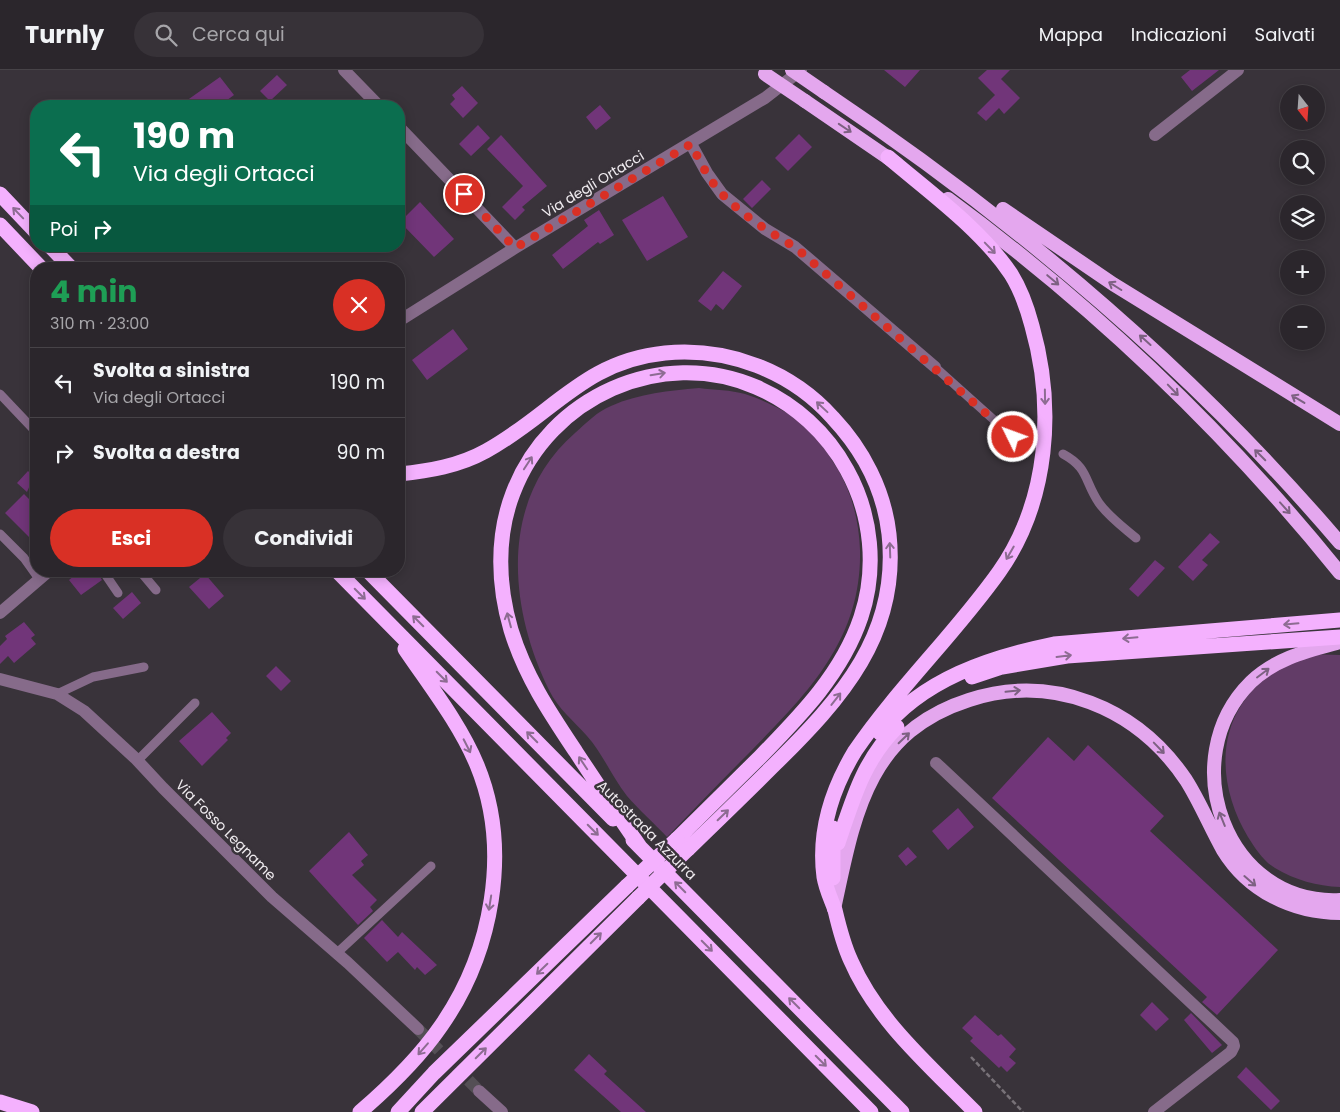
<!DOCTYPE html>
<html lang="it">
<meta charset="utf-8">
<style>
:root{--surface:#2b262c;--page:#373238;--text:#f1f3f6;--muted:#a6a5a9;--line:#474348;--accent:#d93025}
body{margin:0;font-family:Poppins,sans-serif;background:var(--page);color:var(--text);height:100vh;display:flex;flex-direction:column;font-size:19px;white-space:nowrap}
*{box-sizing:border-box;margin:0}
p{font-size:16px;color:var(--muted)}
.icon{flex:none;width:28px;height:28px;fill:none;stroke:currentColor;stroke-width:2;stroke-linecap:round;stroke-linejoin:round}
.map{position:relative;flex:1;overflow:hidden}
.details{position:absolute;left:30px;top:192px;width:375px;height:315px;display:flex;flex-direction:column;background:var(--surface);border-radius:20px;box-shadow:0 2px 12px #0003,0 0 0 1px var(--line)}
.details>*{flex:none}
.top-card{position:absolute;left:30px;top:30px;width:375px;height:152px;border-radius:20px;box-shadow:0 2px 12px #0003,0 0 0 1px var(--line);background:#0b6e4f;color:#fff;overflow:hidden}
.needle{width:32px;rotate:163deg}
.tools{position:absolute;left:1280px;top:15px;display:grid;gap:10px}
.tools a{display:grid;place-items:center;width:45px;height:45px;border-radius:50%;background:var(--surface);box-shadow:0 2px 12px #0003,0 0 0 1px var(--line);font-size:25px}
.pin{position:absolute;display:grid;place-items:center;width:42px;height:42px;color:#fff;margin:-21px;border:2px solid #fff;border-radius:50%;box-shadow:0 1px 5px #0007}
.me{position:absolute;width:55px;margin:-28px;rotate:312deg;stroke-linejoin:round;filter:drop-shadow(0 0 4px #0008)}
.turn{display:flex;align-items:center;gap:18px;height:105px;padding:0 20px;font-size:22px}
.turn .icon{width:65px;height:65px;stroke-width:2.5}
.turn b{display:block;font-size:35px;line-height:42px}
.then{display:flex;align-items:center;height:48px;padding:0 20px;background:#0003;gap:10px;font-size:19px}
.round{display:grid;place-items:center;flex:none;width:52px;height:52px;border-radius:26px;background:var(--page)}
.headline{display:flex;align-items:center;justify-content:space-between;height:85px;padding:0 20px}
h1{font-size:30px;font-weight:700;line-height:38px;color:#1e9e55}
.primary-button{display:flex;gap:10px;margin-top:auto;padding:10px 20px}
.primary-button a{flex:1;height:58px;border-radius:30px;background:var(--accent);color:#fff;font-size:20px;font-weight:700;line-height:58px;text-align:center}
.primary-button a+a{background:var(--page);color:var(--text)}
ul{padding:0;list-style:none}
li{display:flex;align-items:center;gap:15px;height:70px;padding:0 20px;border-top:1px solid var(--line)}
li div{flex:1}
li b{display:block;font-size:19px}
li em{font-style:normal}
header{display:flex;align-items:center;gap:30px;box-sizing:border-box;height:70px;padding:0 25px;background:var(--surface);border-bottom:1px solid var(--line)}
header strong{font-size:24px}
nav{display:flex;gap:28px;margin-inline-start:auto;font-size:18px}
.search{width:350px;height:45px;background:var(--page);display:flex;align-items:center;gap:12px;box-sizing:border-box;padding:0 18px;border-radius:28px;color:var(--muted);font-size:19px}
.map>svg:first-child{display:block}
.green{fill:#623c67}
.building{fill:#713579}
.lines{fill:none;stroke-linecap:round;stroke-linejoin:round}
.minor-tunnel{stroke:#544f55;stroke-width:12;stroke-dasharray:12 6;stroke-linecap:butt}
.path{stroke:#787278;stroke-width:2.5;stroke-dasharray:5 2.5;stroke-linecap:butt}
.service{stroke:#866b8a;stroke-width:9}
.minor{stroke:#866b8a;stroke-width:12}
.trunk{stroke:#e4a7ee;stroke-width:14}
.motorway{stroke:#f4b1fe;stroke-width:15}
.trunk-bridge{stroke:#e4a7ee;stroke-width:14}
.motorway-bridge{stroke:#f4b1fe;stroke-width:15}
.oneway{stroke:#7d6182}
.oneway2{stroke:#8d6c92}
.route{stroke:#d93025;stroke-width:9;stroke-dasharray:0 16.2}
.labels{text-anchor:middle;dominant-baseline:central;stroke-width:5;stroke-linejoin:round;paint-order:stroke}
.street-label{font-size:14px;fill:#efebef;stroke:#39333a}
</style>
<header>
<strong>Turnly</strong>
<div class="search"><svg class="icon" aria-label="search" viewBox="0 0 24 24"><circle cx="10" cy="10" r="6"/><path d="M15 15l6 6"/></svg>Cerca qui</div>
<nav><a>Mappa</a><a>Indicazioni</a><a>Salvati</a></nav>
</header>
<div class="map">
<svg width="1340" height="1042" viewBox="0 0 1340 1042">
<rect width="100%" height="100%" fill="#39333a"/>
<path class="green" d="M699,318c15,2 32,2 46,6 19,6 55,23 69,39 8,11 15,23 23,35 15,25 22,53 23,82 2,88 -51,142 -108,200 -29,29 -57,58 -85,87 -13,-14 -28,-27 -40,-41 -15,-19 -24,-42 -40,-60 -13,-15 -29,-27 -38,-46 -41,-84 -50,-191 26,-257 11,-10 23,-22 36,-27 29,-13 58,-15 88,-18z
M1307,584l33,1v232c-23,-1 -45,-7 -65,-19 -12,-7 -20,-20 -27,-31 -24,-40 -33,-92 -6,-133 16,-25 40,-37 65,-50z"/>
<path class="building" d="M884,0h36l-15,17z
M987,0h23l-9,9 19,19 -16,16 -5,-6 -13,13 -9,-8 18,-18 -17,-17z
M1190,0h29l-27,21 -11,-14z
M277,5l10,10 -17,16 -10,-10z
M220,7l14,18 -15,11h-40z
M462,16l16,17 -15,15 -13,-14 5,-5 -3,-4z
M600,35l11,13 -15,12 -10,-13z
M478,55l12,13 -19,18 -12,-12z
M799,64l13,13 -24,24 -13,-13z
M501,65l46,51 -25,21 3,3 -10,10 -13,-13 21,-21 -36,-37z
M762,110l9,9 -19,19 -9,-9z
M663,126l25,41 -41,24 -25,-41z
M420,132l34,37 -20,18 -34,-35z
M599,140l15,25 -14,9 -2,-2 -35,27 -11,-14 36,-29 -4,-6z
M723,201l19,15 -19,24 -7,-6 -5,7 -13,-10z
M453,259l15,20 -41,31 -15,-20z
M28,401l8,8v3l-6,3 -3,7 -10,-9z
M24,424l12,12v38l-31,-31z
M1210,463l10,9 -18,18 6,5 -15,16 -15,-14z
M1155,490l10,8 -27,29 -9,-8z
M80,501h16l6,9 -21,15 -12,-15z
M205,504l19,22 -15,13 -20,-22z
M132,522l9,11 -18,16 -10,-11z
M24,552l11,13 -4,3 5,6 -22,19 -6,-7 -8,8v-18l7,-7 -2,-3z
M276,596l15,15 -10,10 -15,-15z
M212,642l19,21 -5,5 2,2 -26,26 -23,-25z
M1048,667l26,24 14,-16 76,71 -14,15 128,119 -61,65 -15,-13 5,-5 -215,-199z
M958,738l16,19 -26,23 -16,-19z
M349,762l19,23 -7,6 3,4 -12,10 25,25 -7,7 3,4 -15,14 -49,-54z
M908,777l9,10 -11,9 -8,-10z
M382,850l16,17 4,-5 35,33 -12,10 -8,-8 -2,3 -17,-18 -11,10 -23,-24z
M1152,932l17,17 -13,12 -16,-16z
M1191,943l31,32 -10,8 -28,-33z
M975,945l23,21 3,-2 15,15 -7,8 7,6 -9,9 -6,-6 -2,2 -29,-27 3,-3 -11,-10z
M589,984l18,17 -3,3 42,38h-25l-47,-42z
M1246,997l34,34 -9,9 -34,-33z"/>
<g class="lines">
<path class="minor-tunnel" d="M418,959l61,62"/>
<path class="path" d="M971,987l52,55"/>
<path class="service" d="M935,297l78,70
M0,324l36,38
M1063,384c26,14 21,27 36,49 10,14 24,24 37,35
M35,419l1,1
M0,464l24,24 15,21
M103,501l15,22
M140,501l16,19
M57,624l36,-17 51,-10
M138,690l57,-57
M337,883l94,-87"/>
<path class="minor" d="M344,0l35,36
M399,57l116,121
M1155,65l83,-65
M691,74l16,29 15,21 43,35 30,18 140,120
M399,251l116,-73 250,-150 36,-28
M0,543l49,-42
M0,609l57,15 27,17 51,47 28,30 109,109 76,66 70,66
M936,693l297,279 1,4 -3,6 -77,60
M479,1021l23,21"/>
<path class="trunk" d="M824,22c191,128 367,276 516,451
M805,31l92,63
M948,129c146,107 278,233 392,374
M1003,139l110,75 227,140
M1340,572c-33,9 -64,16 -89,40 -78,77 -25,224 89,218
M834,839c20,-92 32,-176 135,-209 83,-27 168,7 217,80 14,22 24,47 37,70 25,41 70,63 117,63"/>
<path class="motorway" d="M888,87c41,35 93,72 123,117 10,16 16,33 21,52 23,81 17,175 -33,246 -44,62 -101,116 -144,179 -23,38 -37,81 -31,126 2,12 7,22 11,33 4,17 8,34 16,51 26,60 79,105 124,151
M0,124l36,38
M0,155l42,44
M50,176l22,23
M399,404c30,-3 60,-8 87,-23 66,-36 98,-90 179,-98 63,-6 126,18 168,65 30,32 51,72 56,116 11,100 -48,165 -114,230 -29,29 -58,57 -87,85
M337,501l534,541
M368,501l245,248
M972,607l30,-10 65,-11 273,-19
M880,663c42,-54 111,-76 174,-89l286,-24
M633,770l269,272
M838,773c15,-44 25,-82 59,-116
M640,777c-22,-32 -43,-63 -64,-95 -26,-39 -51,-76 -65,-122 -13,-44 -15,-93 2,-137 36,-96 148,-147 243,-106 39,17 71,46 91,83 25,45 30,99 14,147 -19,57 -62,100 -103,142 -27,27 -54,53 -81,80
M833,808v-50
M0,1032l32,10
M360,1042c29,-25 59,-54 81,-86 51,-73 71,-176 36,-261 -17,-41 -47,-79 -72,-116
M398,1042l36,-39 193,-187
M422,1042l216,-214"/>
<path class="trunk-bridge" d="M792,0l32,22
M765,4l40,27"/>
<path class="motorway-bridge" d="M627,816l50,-47
M638,828l50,-49"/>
</g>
<defs><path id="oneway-shaft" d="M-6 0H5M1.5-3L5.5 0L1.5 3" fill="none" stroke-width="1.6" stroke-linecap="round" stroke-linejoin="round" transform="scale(1.25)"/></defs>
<g class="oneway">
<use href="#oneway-shaft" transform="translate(845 58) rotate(34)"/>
<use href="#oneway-shaft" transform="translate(1053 210) rotate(40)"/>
<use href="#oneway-shaft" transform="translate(1115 216) rotate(-148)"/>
<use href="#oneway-shaft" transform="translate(1145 270) rotate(-138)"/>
<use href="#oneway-shaft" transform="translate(1173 320) rotate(46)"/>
<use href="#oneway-shaft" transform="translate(1298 329) rotate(-149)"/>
<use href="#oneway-shaft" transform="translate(1260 385) rotate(-135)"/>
<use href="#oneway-shaft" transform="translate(1285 438) rotate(48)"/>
<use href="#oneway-shaft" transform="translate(1263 603) rotate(-37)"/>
<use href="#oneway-shaft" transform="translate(1013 621) rotate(-6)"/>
<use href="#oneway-shaft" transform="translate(904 668) rotate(-44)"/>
<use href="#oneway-shaft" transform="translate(1159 678) rotate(46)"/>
<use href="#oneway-shaft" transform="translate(1222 749) rotate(-112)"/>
<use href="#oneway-shaft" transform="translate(1250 811) rotate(41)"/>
</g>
<g class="oneway2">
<use href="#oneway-shaft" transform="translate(18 143) rotate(-134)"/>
<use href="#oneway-shaft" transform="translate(990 178) rotate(46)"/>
<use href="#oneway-shaft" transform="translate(658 304) rotate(-9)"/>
<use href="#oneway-shaft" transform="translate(1045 327) rotate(89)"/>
<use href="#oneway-shaft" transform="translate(822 337) rotate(-137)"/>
<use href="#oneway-shaft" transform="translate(528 393) rotate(-57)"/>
<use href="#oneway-shaft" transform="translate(890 480) rotate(-92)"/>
<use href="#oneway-shaft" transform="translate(1010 483) rotate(120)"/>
<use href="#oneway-shaft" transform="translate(360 524) rotate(45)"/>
<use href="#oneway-shaft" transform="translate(509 550) rotate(-105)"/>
<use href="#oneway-shaft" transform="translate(418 551) rotate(-135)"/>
<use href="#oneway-shaft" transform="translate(1291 554) rotate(175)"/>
<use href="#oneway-shaft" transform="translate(1130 568) rotate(175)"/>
<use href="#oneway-shaft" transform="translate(1064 586) rotate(-7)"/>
<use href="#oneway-shaft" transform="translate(442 607) rotate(45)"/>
<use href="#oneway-shaft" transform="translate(836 629) rotate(-52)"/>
<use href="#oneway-shaft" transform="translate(532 667) rotate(-135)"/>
<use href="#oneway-shaft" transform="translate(467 676) rotate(63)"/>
<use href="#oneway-shaft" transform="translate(583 693) rotate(-124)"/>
<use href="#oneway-shaft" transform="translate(723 745) rotate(-44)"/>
<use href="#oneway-shaft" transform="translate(593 760) rotate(45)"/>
<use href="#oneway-shaft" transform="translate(680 817) rotate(-135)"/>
<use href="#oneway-shaft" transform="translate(490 833) rotate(99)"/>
<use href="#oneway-shaft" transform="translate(596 868) rotate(-45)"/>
<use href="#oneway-shaft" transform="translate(707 876) rotate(45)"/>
<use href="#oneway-shaft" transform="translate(542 899) rotate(136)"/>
<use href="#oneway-shaft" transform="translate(794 933) rotate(-135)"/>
<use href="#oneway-shaft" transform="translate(423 979) rotate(131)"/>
<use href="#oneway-shaft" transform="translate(481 983) rotate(-45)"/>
<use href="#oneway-shaft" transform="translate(821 991) rotate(45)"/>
</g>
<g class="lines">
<path class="route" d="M464,124l51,54 176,-104c9,17 17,35 31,50 20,21 47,38 73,53l218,190"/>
</g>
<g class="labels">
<g class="street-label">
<text transform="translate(593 114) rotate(-31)">Via degli Ortacci</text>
<text transform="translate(226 760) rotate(45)">Via Fosso Legname</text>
<text transform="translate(647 760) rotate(45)">Autostrada Azzurra</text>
</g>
</g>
</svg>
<div class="tools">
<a><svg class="needle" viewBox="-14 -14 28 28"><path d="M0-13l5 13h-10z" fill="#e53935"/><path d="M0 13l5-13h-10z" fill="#a6a5a9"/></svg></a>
<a><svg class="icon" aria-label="search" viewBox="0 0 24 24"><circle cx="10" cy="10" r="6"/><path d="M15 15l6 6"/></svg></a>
<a><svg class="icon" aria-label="layers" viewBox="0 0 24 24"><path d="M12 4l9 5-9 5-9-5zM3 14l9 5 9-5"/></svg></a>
<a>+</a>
<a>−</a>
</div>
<div class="pin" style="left:464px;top:124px;background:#d93025"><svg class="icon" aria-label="arrive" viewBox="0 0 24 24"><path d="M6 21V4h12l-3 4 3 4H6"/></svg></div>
<svg class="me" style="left:1013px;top:367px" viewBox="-20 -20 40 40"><circle r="17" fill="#d93025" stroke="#fff" stroke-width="3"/><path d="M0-11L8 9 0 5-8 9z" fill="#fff"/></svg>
<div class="top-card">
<div class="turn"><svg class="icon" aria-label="left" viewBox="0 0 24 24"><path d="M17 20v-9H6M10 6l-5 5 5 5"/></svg><div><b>190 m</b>Via degli Ortacci</div></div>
<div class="then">Poi<svg class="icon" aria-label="right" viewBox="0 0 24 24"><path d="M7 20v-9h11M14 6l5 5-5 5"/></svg></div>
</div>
<section class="details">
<div class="headline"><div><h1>4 min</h1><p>310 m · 23:00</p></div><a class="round" style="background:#d93025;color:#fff"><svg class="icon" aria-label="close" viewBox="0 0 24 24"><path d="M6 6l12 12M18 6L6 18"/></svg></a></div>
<ul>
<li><svg class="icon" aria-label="left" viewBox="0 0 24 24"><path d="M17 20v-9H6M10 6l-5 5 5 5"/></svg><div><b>Svolta a sinistra</b><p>Via degli Ortacci</p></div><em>190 m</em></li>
<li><svg class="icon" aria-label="right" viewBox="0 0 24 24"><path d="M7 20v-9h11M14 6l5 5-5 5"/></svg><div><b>Svolta a destra</b></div><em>90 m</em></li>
</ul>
<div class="primary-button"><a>Esci</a><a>Condividi</a></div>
</section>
</div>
